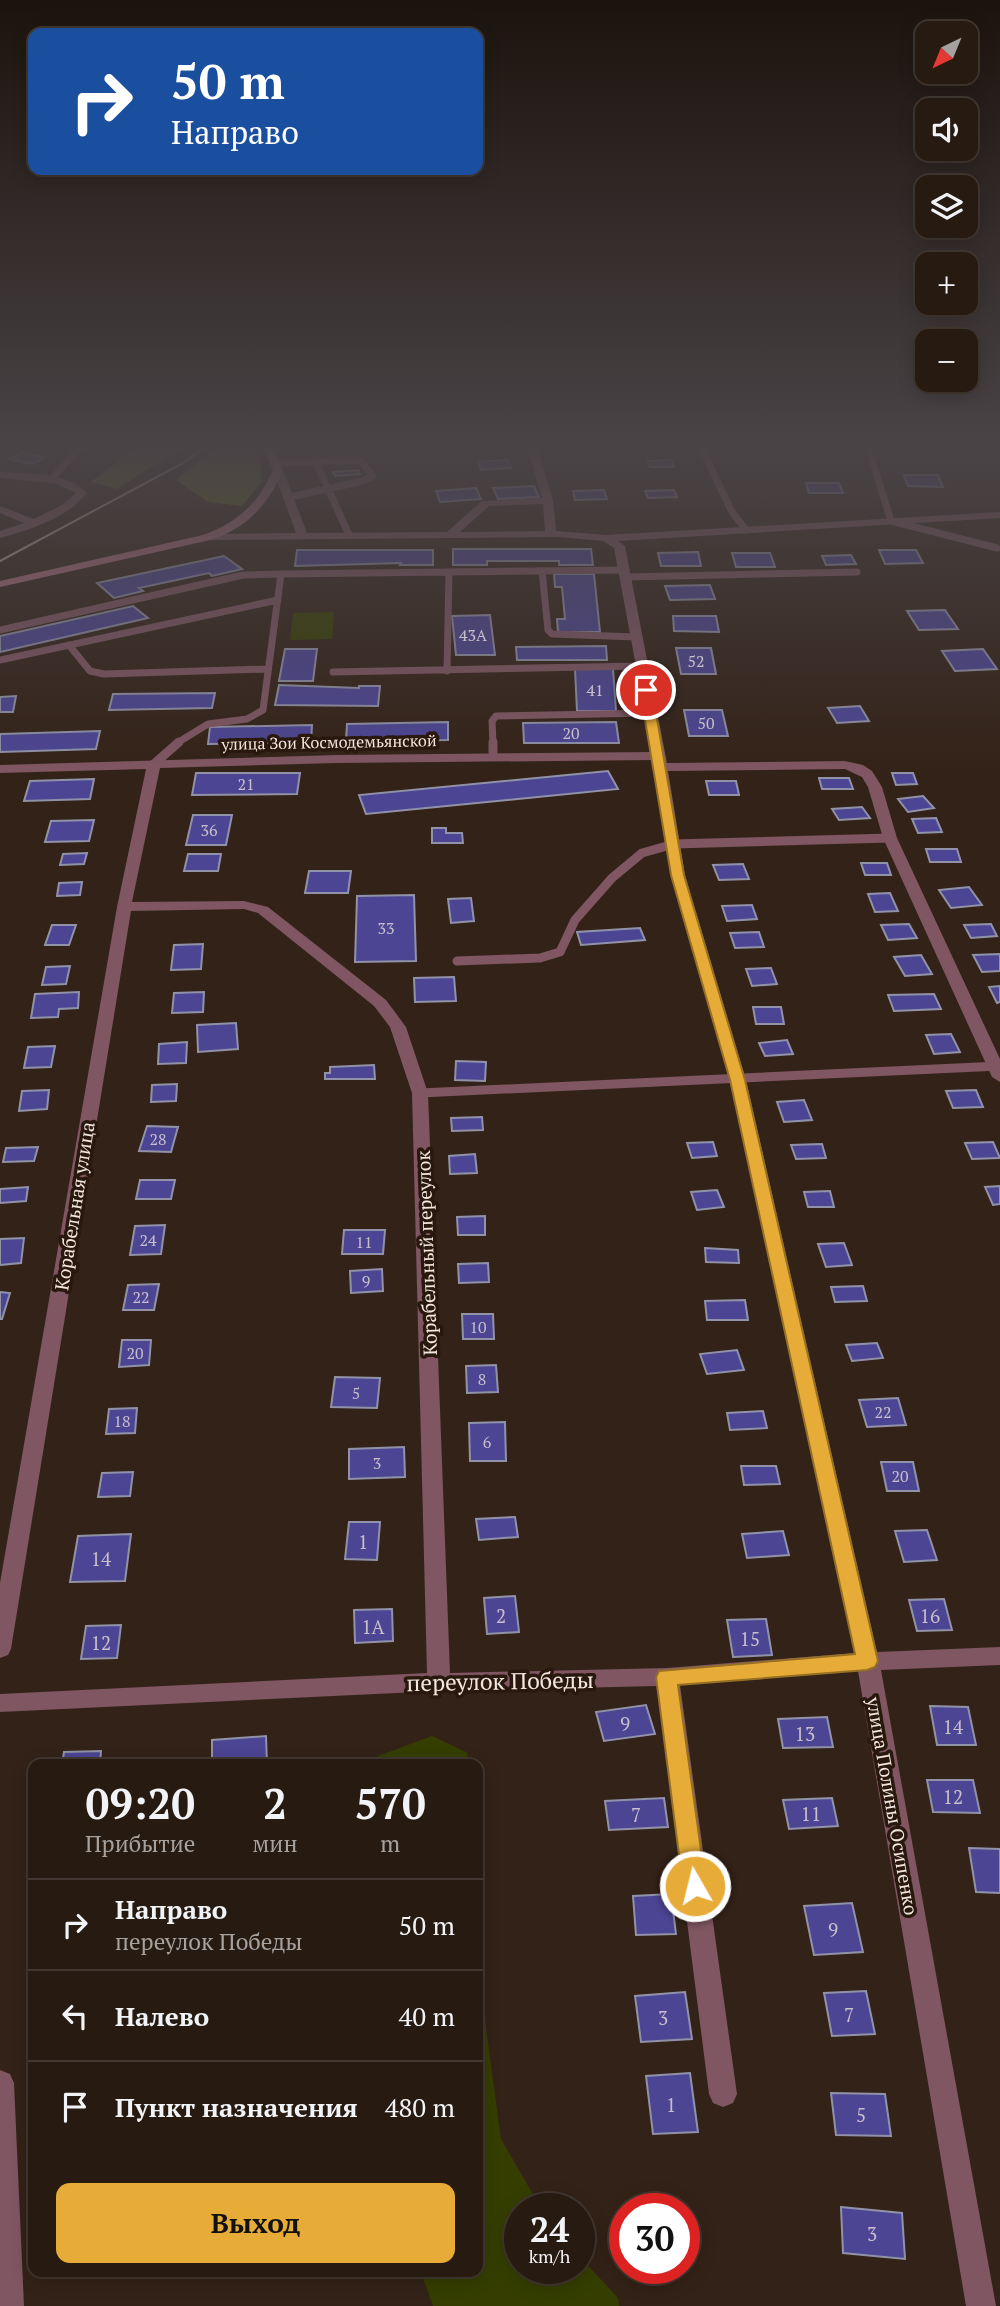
<!DOCTYPE html>
<html lang="ru">
<meta charset="utf-8">
<style>
:root{--surface:#261a11;--page:#2e231a;--text:#f1f3f6;--muted:#a4a19f;--line:#423831;--accent:#e7ac37}
body{margin:0;font-family:"PT Serif",serif;background:var(--page);color:var(--text);height:100vh;display:flex;flex-direction:column;font-size:26px;white-space:nowrap}
*{box-sizing:border-box;margin:0}
p{font-size:23px;color:var(--muted)}
.icon{flex:none;width:38px;height:38px;fill:none;stroke:currentColor;stroke-width:2;stroke-linecap:round;stroke-linejoin:round}
.map{position:relative;flex:1;overflow:hidden}
.side{position:absolute;left:28px;top:1759px;width:455px;height:518px;display:flex;flex-direction:column;background:var(--surface);border-radius:14px;box-shadow:0 4px 18px #0003,0 0 0 2px var(--line)}
.side>*{flex:none}
.banner{position:absolute;left:28px;top:28px;width:455px;height:147px;border-radius:14px;box-shadow:0 4px 18px #0003,0 0 0 2px var(--line);background:#1a4fa0;color:#fff;overflow:hidden}
.needle{width:46px;rotate:223deg}
.controls{position:absolute;left:915px;top:21px;display:grid;gap:14px}
.controls a{display:grid;place-items:center;width:63px;height:63px;border-radius:14px;background:var(--surface);box-shadow:0 4px 18px #0003,0 0 0 2px var(--line);font-size:35px}
.speed{position:absolute;left:504px;top:2193px;display:flex;gap:14px;font-size:35px;font-weight:700;text-align:center}
.speed>*{display:grid;place-content:center;width:91px;height:91px;border-radius:50%;background:var(--surface);box-shadow:0 4px 18px #0003,0 0 0 2px var(--line);line-height:1}
.speed small{font-size:18px;font-weight:400}
.speed .limit{border:10px solid #d22;background:#fff;color:#111}
.pin{position:absolute;display:grid;place-items:center;width:60px;height:60px;color:#fff;margin:-30px;border:4px solid #fff;border-radius:50%;box-shadow:0 2px 7px #0007}
.me{position:absolute;width:77px;margin:-38px;rotate:352deg;stroke-linejoin:round;filter:drop-shadow(0 0 5px #0008)}
.turn{display:flex;align-items:center;gap:24px;height:147px;padding:0 28px;font-size:32px}
.turn .icon{width:91px;height:91px;stroke-width:2.5}
.turn b{display:block;font-size:49px;line-height:60px}
.eta{display:flex;justify-content:space-evenly;align-items:center;height:119px;text-align:center}
.eta b{font-size:42px;font-weight:700;line-height:49px}
.cta{display:flex;gap:14px;margin-top:auto;padding:14px 28px}
.cta a{flex:1;height:80px;border-radius:14px;background:var(--accent);color:#111;font-size:28px;font-weight:700;line-height:80px;text-align:center}
ul{padding:0;list-style:none}
li{display:flex;align-items:center;gap:21px;height:91px;padding:0 28px;border-top:2px solid var(--line)}
li div{flex:1}
li b{display:block;font-size:26px}
li em{font-style:normal}
.map>svg:first-child{display:block}
.green{fill:#353e00}
.forest{fill:#576417}
.building{fill:#4c4594;stroke:#9192a8;stroke-width:2}
.lines{fill:none;stroke-linecap:round;stroke-linejoin:round}
.service-far1{stroke:#7f5662;stroke-width:7}
.service{stroke:#7f5662;stroke-width:9}
.minor{fill:#7f5662;fill-rule:evenodd}
.secondary{fill:#b17083;fill-rule:evenodd}
.tram{stroke:#bbaea5;stroke-width:2}
.route{fill:#e7ac37;stroke:#967024;stroke-width:2}
.labels{text-anchor:middle;dominant-baseline:central;stroke-width:7;stroke-linejoin:round;paint-order:stroke}
.number-label{font-size:16px;fill:#c8becc}
.far-street-label{font-size:16px;fill:#f2e6de;stroke:#29180d}
.street-label{font-size:19px;fill:#f2e6de;stroke:#29180d}
.near-number-label{font-size:19px;fill:#c8becc}
.near-street-label{font-size:23px;fill:#f2e6de;stroke:#29180d}
</style>
<div class="map">
<svg width="1000" height="2306" viewBox="0 0 1000 2306">
<rect width="100%" height="100%" fill="#332217"/>
<path class="green" d="M334,612l-2,27 -42,1 3,-27z
M432,1736l36,17 -2,11h-88v-8z
M478,1908l8,120 15,111 40,69h-21v60h59v-12l39,42 1,8h-186l-12,-34h57z"/>
<path class="forest" d="M136,447h47l-66,42 -26,-7z
M217,447h34l8,8 3,27 -20,24 -34,-4 -32,-22z"/>
<path class="building" d="M21,453l24,4 -12,7 -24,-5z
M508,460l3,8 -30,2 -3,-8z
M672,460l2,7h-24l-2,-6z
M358,470l2,4 -25,2 -2,-4z
M904,475h34l5,12 -35,-1z
M806,483h33l4,10h-34z
M534,486l5,11 -41,2 -5,-11z
M476,488l5,11 -41,3 -4,-11z
M604,490l3,9 -32,1 -2,-9z
M674,490l3,7 -29,1 -3,-7z
M453,549h138l2,16h-34v-4h-72v4h-34z
M297,550h136v15h-33l1,-2 -106,3z
M879,550h37l7,13 -38,1z
M698,552l3,14h-40l-3,-13z
M732,553h38l5,14h-39z
M851,555l5,9 -30,1 -4,-9z
M224,556l18,13 -30,7 -3,-3 -70,15 4,3 -29,7 -17,-15z
M554,574h40l6,58h-42l-1,-13h8l-3,-32h-7z
M710,585l5,14 -45,1 -5,-14z
M133,606l15,12 -148,34v-16z
M945,610l13,19 -39,1 -12,-19z
M490,615l5,40h-39l-4,-39z
M673,616h43l3,16 -45,-1z
M606,646l1,14h-90l-1,-13z
M676,648h35l5,26h-35z
M285,649h32l-4,32h-34z
M983,649l14,20 -42,2 -13,-20z
M575,669h38l3,42h-39z
M279,685l80,3v-2h21l-2,20 -103,-1z
M215,693l-3,15 -103,2 4,-16z
M16,696l-3,16h-13v-15z
M860,706l9,15 -32,2 -9,-15z
M684,710h38l6,26h-39z
M448,722v18l-102,1 1,-17z
M616,722l3,21h-95l-1,-20z
M312,725l-1,18 -103,1 2,-17z
M100,731l-4,18 -96,3v-18z
M608,771l10,18 -252,25 -7,-19z
M196,773h104l-3,21 -105,1z
M892,773h21l4,11 -21,1z
M819,778h30l4,11h-31z
M94,779l-4,20 -66,2 6,-20z
M706,781h30l3,14h-30z
M923,796l11,12 -26,4 -10,-13z
M862,807l8,11 -31,2 -7,-11z
M193,815h39l-6,30h-40z
M936,818l6,14 -24,1 -6,-14z
M94,820l-5,21 -44,1 6,-21z
M432,828h14v5h16l1,10h-31z
M926,849h31l4,13h-31z
M87,853l-3,11 -24,1 3,-11z
M188,854h33l-3,17h-34z
M861,863h26l4,12h-26z
M743,864l6,15 -30,1 -6,-15z
M309,871h42l-3,22h-43z
M82,882l-2,13 -23,1 2,-13z
M969,887l13,18 -31,3 -12,-18z
M890,893l8,18 -23,1 -7,-18z
M414,895l2,66 -61,1 2,-66z
M471,898l3,23 -23,2 -3,-24z
M752,905l5,14 -30,2 -5,-15z
M909,924l8,14 -29,2 -7,-15z
M991,924l6,12 -26,2 -7,-13z
M52,925h24l-7,20h-24z
M640,928l5,12 -64,5 -4,-13z
M759,932l5,15 -29,1 -5,-15z
M203,944l-2,25 -30,1 3,-25z
M1000,954v17l-18,1 -9,-17z
M921,955l11,19 -27,2 -11,-19z
M70,966l-4,18 -24,1 4,-18z
M771,968l6,16 -25,2 -6,-17z
M454,977l2,24 -41,1 -1,-24z
M1000,986v16l-3,1 -8,-16z
M79,992l-1,16 -19,1 -1,8 -27,1 4,-24z
M204,992l-1,20 -31,1 2,-20z
M934,994l7,15 -47,2 -6,-16z
M753,1007h28l3,17h-28z
M236,1023l2,26 -40,3 -1,-27z
M951,1034l9,18 -26,2 -8,-19z
M787,1040l6,14 -28,2 -6,-13z
M187,1042l-1,21 -28,1 1,-20z
M55,1046l-4,21 -27,1 4,-21z
M456,1061l30,1 -1,19 -30,-1z
M374,1065l1,14h-50v-6h5v-6z
M177,1084l-1,17 -25,1 1,-17z
M49,1090l-2,19 -28,2 3,-20z
M976,1090l7,17 -30,1 -7,-17z
M804,1100l8,20 -28,2 -7,-20z
M482,1117l1,13 -31,1 -1,-13z
M147,1126l31,1 -7,25 -32,-1z
M713,1142l4,14 -25,2 -5,-15z
M993,1142l7,16 -28,1 -7,-16z
M822,1144l4,14 -30,1 -5,-14z
M38,1147l-4,14 -31,1 3,-14z
M475,1154l2,19 -27,1 -1,-18z
M140,1180h35l-4,19h-35z
M1000,1186v18l-7,1 -8,-18z
M28,1187l-2,14 -26,2v-14z
M717,1190l7,17 -27,3 -6,-18z
M830,1191l4,16h-26l-4,-15z
M485,1216v19h-27l-1,-18z
M165,1225l-4,29 -31,1 5,-29z
M344,1230h41l-2,24h-41z
M24,1238l-3,25 -21,2v-26z
M844,1243l8,22 -26,2 -8,-23z
M705,1248l33,2 1,13 -33,-1z
M488,1263l1,19 -30,1 -1,-19z
M382,1269l1,22 -32,2 -1,-22z
M159,1284l-5,26h-31l5,-25z
M863,1286l4,15 -32,1 -4,-15z
M0,1292l10,1 -8,26h-2z
M745,1300l3,20h-41l-2,-19z
M462,1314h31l1,25h-31z
M122,1340h29l-2,25 -30,2z
M877,1343l6,15 -31,3 -6,-16z
M737,1350l7,20 -37,4 -7,-20z
M496,1365l2,27 -31,1 -1,-27z
M335,1377l45,1 -3,30 -46,-1z
M898,1398l8,27 -39,2 -8,-27z
M137,1408l-2,25 -29,1 3,-25z
M763,1411l4,17 -37,2 -3,-17z
M505,1422l1,39h-36l-1,-38z
M404,1447l1,30 -56,2v-30z
M881,1462h32l6,29h-32z
M741,1466h35l4,18 -36,1z
M133,1472l-3,24 -32,1 4,-24z
M515,1517l3,20 -39,3 -3,-21z
M349,1522h31l-3,38 -32,-1z
M927,1530l10,30 -33,2 -9,-31z
M783,1531l6,24 -42,3 -5,-24z
M131,1534l-6,47 -55,1 8,-46z
M515,1596l4,36 -32,2 -3,-36z
M944,1599l8,31 -35,1 -8,-31z
M392,1609l1,32 -38,2 -1,-33z
M766,1619l6,36 -39,2 -6,-37z
M121,1625l-4,33 -36,1 5,-33z
M646,1705l9,29 -51,7 -8,-29z
M930,1706l38,1 8,38h-39z
M827,1717l6,30 -50,1 -5,-29z
M266,1736l1,28h-55v-24z
M101,1751l-1,13h-38l2,-12z
M927,1780h46l7,33 -47,-1z
M664,1798l4,29 -59,3 -4,-29z
M832,1798l6,28 -49,3 -6,-29z
M969,1848l31,1v44l-24,-1z
M671,1894l5,40 -40,1 -3,-39z
M852,1903l11,49 -49,3 -10,-49z
M866,1991l9,43 -43,2 -8,-43z
M685,1992l7,47 -51,3 -6,-46z
M690,2073l8,59 -45,2 -7,-58z
M831,2093l54,1 6,42 -55,-1z
M841,2207l61,6 3,46 -62,-6z"/>
<g class="lines">
<path class="service-far1" d="M701,447l31,65 14,18
M868,447l23,74 106,27
M315,460l34,75
M275,463l85,-3 13,16 -14,6 -69,15
M51,480l29,-33
M542,571l6,59 4,4 85,3
M625,577l232,-5
M0,630l243,-55 38,-1
M69,645l21,26 14,3 164,-5
M0,660l278,-60
M447,671l2,-98
M333,672l309,-6
M177,743l31,-19 39,-5 16,-9 18,-136 343,-4
M493,743l-1,-22 4,-5 155,-3"/>
<path class="service" d="M493,742v14
M154,764l25,-22
M457,961l83,-3 20,-6 15,-32 37,-42 30,-25 32,-9 216,-6
M420,1093l580,-27"/>
<path class="minor" d="M527,447h10l16,54 3,30 50,4 394,-23v6l-382,23 7,5 42,217 178,-2 18,4 9,6 10,16 15,51 103,221v23l-8,-5 -109,-239 -15,-51 -6,-10 -17,-8 -177,2 17,104 61,205 131,572 123,-5v18l-119,5 115,636h-30l-108,-635 -178,14 57,409 -4,9 -10,4 -10,-4 -4,-9 -52,-408 -218,5 -439,21v-18l427,-21 -15,-580 -22,-66 -16,-21 -116,-93 -14,-4 -113,2 -120,738 -3,6 -8,3v-75l117,-676 29,-138 -146,4v-8l337,-10 315,-3 -38,-204 -11,-7 -44,-4 -348,3 -5,-3 5,-3 85,-1 -23,-63 5,-3 5,3 24,63 140,-1 35,-31 60,-3zM543,504l2,27 -85,1 29,-26zM653,760l18,115 59,205 125,573 -188,15 -217,5 -22,-580 -22,-66 -20,-27 -118,-93 -24,-6 -112,1 28,-134 177,-5z
M0,472c28,2 67,-1 87,21 -20,25 -57,37 -87,45v-7l24,-8 -24,-10v-7l34,13 28,-14 14,-12 -22,-10 -54,-5z
M0,2070l10,4 4,9 10,223h-24z"/>
<path class="secondary" d="M263,447h10l10,23c-15,36 -39,61 -77,71l-206,46v-6l203,-46c34,-12 56,-32 70,-65z"/>
<path class="tram" d="M0,561l183,-98 23,-16"/>
</g>
<linearGradient id="sky" x2="0" y2="1"><stop stop-color="#1c130d"/><stop offset="0.58" stop-color="#4a4447"/><stop offset="1" stop-color="#4a4447" stop-opacity="0"/></linearGradient>
<rect width="1000" height="770" fill="url(#sky)"/>
<path class="route" d="M646,686l6,4 32,185 61,205 133,581 -3,6 -8,3 -189,15 28,201 -3,7 -8,3 -8,-3 -4,-7 -27,-209 3,-6 196,-17 -125,-574 -59,-205 -31,-185z"/>
<g class="labels">
<g class="number-label">
<text x="473" y="635">43А</text>
<text x="696" y="661">52</text>
<text x="595" y="690">41</text>
<text x="706" y="723">50</text>
<text x="571" y="733">20</text>
<text x="246" y="784">21</text>
<text x="209" y="830">36</text>
<text x="386" y="928">33</text>
<text x="158" y="1139">28</text>
<text x="148" y="1240">24</text>
<text x="364" y="1242">11</text>
<text x="366" y="1281">9</text>
<text x="141" y="1297">22</text>
<text x="478" y="1327">10</text>
<text x="135" y="1353">20</text>
<text x="482" y="1379">8</text>
<text x="356" y="1393">5</text>
<text x="883" y="1412">22</text>
<text x="122" y="1421">18</text>
<text x="487" y="1442">6</text>
<text x="377" y="1463">3</text>
<text x="900" y="1476">20</text>
</g>
<g class="far-street-label">
<text transform="translate(329 742) rotate(-1)">улица Зои Космодемьянской</text>
</g>
<g class="street-label">
<text transform="translate(74 1206) rotate(-81)">Корабельная улица</text>
<text transform="translate(426 1253) rotate(-92)">Корабельный переулок</text>
<text transform="translate(893 1806) rotate(80)">улица Полины Осипенко</text>
</g>
<g class="near-number-label">
<text x="363" y="1541">1</text>
<text x="101" y="1558">14</text>
<text x="501" y="1615">2</text>
<text x="930" y="1615">16</text>
<text x="373" y="1626">1А</text>
<text x="750" y="1638">15</text>
<text x="101" y="1642">12</text>
<text x="625" y="1723">9</text>
<text x="953" y="1726">14</text>
<text x="805" y="1733">13</text>
<text x="953" y="1796">12</text>
<text x="811" y="1813">11</text>
<text x="636" y="1814">7</text>
<text x="833" y="1929">9</text>
<text x="849" y="2014">7</text>
<text x="663" y="2017">3</text>
<text x="671" y="2104">1</text>
<text x="861" y="2114">5</text>
<text x="872" y="2233">3</text>
</g>
<g class="near-street-label">
<text transform="translate(500 1681) rotate(-1)">переулок Победы</text>
</g>
</g>
</svg>
<div class="controls">
<a><svg class="needle" viewBox="-14 -14 28 28"><path d="M0-13l5 13h-10z" fill="#e53935"/><path d="M0 13l5-13h-10z" fill="#a4a19f"/></svg></a>
<a><svg class="icon" aria-label="sound" viewBox="0 0 24 24"><path d="M4 9h4l5-4v14l-5-4H4zM17 9q2 3 0 6"/></svg></a>
<a><svg class="icon" aria-label="layers" viewBox="0 0 24 24"><path d="M12 4l9 5-9 5-9-5zM3 14l9 5 9-5"/></svg></a>
<a>+</a>
<a>−</a>
</div>
<div class="speed"><div>24<small>km/h</small></div><div class="limit">30</div></div>
<div class="pin" style="left:646px;top:690px;background:#d93025"><svg class="icon" aria-label="arrive" viewBox="0 0 24 24"><path d="M6 21V4h12l-3 4 3 4H6"/></svg></div>
<svg class="me" style="left:695px;top:1886px" viewBox="-20 -20 40 40"><circle r="17" fill="#e7ac37" stroke="#fff" stroke-width="3"/><path d="M0-11L8 9 0 5-8 9z" fill="#fff"/></svg>
<div class="banner">
<div class="turn"><svg class="icon" aria-label="right" viewBox="0 0 24 24"><path d="M7 20v-9h11M14 6l5 5-5 5"/></svg><div><b>50 m</b>Направо</div></div>
</div>
<section class="side">
<div class="eta">
<div><b>09:20</b><p>Прибытие</p></div>
<div><b>2</b><p>мин</p></div>
<div><b>570</b><p>m</p></div>
</div>
<ul>
<li><svg class="icon" aria-label="right" viewBox="0 0 24 24"><path d="M7 20v-9h11M14 6l5 5-5 5"/></svg><div><b>Направо</b><p>переулок Победы</p></div><em>50 m</em></li>
<li><svg class="icon" aria-label="left" viewBox="0 0 24 24"><path d="M17 20v-9H6M10 6l-5 5 5 5"/></svg><div><b>Налево</b></div><em>40 m</em></li>
<li><svg class="icon" aria-label="arrive" viewBox="0 0 24 24"><path d="M6 21V4h12l-3 4 3 4H6"/></svg><div><b>Пункт назначения</b></div><em>480 m</em></li>
</ul>
<div class="cta"><a>Выход</a></div>
</section>
</div>
